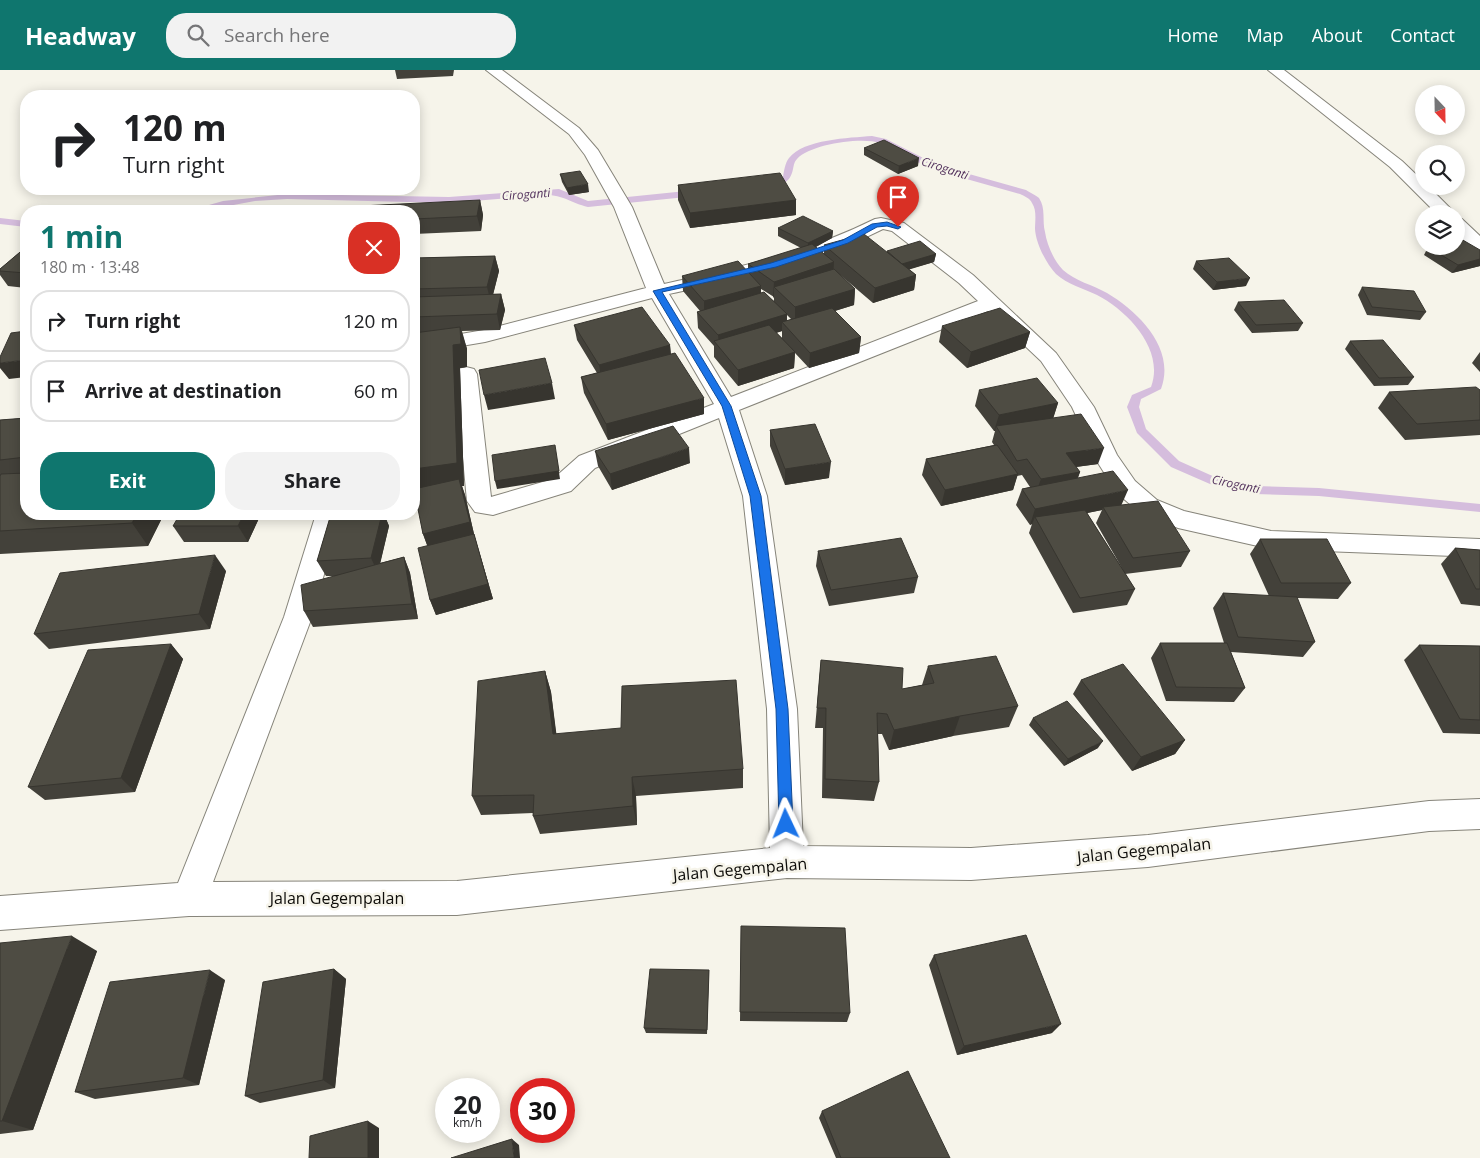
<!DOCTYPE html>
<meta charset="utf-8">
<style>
:root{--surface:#fff;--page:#f2f2f2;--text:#202124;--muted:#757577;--line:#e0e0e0;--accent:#0f766e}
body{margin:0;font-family:"Open Sans",sans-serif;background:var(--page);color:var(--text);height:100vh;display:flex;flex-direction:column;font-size:19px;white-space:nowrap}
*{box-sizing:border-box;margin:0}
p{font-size:16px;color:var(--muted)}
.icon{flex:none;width:28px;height:28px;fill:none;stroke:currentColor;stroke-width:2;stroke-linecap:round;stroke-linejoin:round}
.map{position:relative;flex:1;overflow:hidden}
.drawer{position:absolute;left:20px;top:135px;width:400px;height:315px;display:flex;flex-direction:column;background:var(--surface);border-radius:20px;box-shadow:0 2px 12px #0003}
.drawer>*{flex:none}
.top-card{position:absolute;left:20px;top:20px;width:400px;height:105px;border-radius:20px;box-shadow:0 2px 12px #0003;background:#fff;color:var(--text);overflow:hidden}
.needle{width:32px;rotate:158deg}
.tools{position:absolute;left:1415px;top:15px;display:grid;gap:10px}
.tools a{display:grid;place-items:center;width:50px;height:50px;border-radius:50%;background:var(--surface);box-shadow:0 2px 12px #0003;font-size:25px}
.speed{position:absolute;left:435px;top:1008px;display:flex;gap:10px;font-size:25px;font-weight:700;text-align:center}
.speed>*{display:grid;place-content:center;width:65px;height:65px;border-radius:50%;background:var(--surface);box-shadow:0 2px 12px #0003;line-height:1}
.speed small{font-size:12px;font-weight:400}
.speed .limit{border:8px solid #d22;background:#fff;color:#111}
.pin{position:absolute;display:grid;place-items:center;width:42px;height:42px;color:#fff;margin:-51px -21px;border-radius:50% 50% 50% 0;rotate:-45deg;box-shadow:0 0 5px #0007}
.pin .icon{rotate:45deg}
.me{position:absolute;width:55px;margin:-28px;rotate:358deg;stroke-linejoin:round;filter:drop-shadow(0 0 4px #0008)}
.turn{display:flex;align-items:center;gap:18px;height:105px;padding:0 20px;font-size:22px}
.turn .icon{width:65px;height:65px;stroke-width:2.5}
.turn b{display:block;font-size:35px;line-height:42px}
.round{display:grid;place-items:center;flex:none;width:52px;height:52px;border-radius:20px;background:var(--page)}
.summary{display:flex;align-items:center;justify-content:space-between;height:85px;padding:0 20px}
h1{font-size:30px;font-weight:700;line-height:38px;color:var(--accent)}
.button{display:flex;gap:10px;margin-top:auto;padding:10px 20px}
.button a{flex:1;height:58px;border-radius:20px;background:var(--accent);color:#fff;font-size:20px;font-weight:700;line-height:58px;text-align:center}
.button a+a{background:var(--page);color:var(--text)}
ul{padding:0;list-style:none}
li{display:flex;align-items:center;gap:15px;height:62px;margin:0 10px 8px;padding:0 10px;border:2px solid var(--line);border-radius:20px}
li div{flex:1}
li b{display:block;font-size:19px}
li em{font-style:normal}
header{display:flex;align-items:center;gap:30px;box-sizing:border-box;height:70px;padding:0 25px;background:var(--accent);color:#fff}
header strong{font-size:24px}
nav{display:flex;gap:28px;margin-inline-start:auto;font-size:18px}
.search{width:350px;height:45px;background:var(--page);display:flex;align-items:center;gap:12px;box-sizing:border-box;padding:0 18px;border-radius:20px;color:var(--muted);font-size:19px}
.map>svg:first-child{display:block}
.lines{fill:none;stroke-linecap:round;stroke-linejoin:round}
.stream{fill:#d5bddd;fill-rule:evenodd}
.street-casing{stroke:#86847a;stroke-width:2}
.street{fill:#fff;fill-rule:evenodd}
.wall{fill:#43413a;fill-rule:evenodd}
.shaded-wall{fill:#37352f}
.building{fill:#4e4c43;stroke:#37352f}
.route{fill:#1a73e8;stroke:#114b97}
.labels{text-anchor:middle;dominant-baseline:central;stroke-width:5;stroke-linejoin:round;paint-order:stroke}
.far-water-label{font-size:12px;font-style:italic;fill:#53325d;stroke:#f6f4ea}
.near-street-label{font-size:16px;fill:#0d0c09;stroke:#f6f4ea}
</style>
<header>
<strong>Headway</strong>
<div class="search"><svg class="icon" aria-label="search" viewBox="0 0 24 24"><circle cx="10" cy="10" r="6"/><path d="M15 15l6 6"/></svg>Search here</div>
<nav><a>Home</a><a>Map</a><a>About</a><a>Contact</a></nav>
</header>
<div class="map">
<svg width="1480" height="1088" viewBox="0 0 1480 1088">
<rect width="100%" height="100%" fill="#f6f4ea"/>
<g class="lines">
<path class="stream" d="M872,66l14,3 51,26 89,25c4,3 10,5 13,8 7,10 3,23 6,34 2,13 9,29 18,38 12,11 30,15 44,23 32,19 69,56 54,96l-20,10 -2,8 7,22 33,32 38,17 38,8 64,2 161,16v8l-161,-16 -64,-2 -45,-10 -39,-17 -34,-34 -10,-26 5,-12 19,-8c14,-37 -23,-76 -54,-92 -13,-6 -30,-11 -41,-21 -10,-11 -20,-30 -21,-45 0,-8 2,-19 -3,-26 -2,-5 -8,-7 -12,-9l-89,-25 -51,-26c-19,-6 -69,1 -83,16 -3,3 -3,6 -4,10 -3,15 -12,16 -26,19l-4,-3 20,-8c1,-6 2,-14 6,-19 15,-19 60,-20 83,-22z
M559,119l29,12 108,-11 4,3 -4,3 -108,11c-17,-4 -24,-12 -43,-12l-96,8 -162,-4 -32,2 -54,10h-13l35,-10 64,-7 162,3z
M0,148l26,3v6l-26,-3z"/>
<g class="street-casing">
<path id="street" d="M486,0h16l77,58 19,22 34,57 32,77c75,-17 141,-30 211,-65l6,-1 23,5 69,52 83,78 38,54 23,48 18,26 22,19 27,11 87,20 209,8v18l-209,-8 -93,-21 -39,-16 -22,-19 -19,-30 -26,-56 -31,-46 -53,-50 -249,99 28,86 30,213 6,137 168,2 177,-13 281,-34 51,-2v30l-51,2 -281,36 -177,13 -184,-2 -330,37 -268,1 -189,14v-34l178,-13 106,-266 32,-103h25l-29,103 -99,265 244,-1 313,-33 -3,-139 -24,-213 -24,-78 -124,50 -24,23 -78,24 -18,-3 -8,-11 -12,-127 3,-5 8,-2 8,2 3,5 14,123 62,-18 26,-23 135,-52 -62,-106 -167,44 -71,12v-12l70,-12 162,-42 -32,-81 -29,-52 -16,-21zM883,159l9,2 67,52 19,18 -247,96 -62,-103c73,-16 146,-31 214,-65z
M1268,0h16l118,91 22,21v4h4l28,28h-19l-47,-47z
M1456,148l6,1 18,17v15l-6,-1 -18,-17z"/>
</g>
<use href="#street" class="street"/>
</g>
<path class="wall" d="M395,0h59l-1,6 -56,3z
M864,78l54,18 -20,8 -34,-19z
M560,104l29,18 -20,3 -7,-13z
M678,115l118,15v15l-106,13 -12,-28z
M480,130l3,15 -2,16 -67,3v-23z
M778,158l55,3 -1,7 -16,9 8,7v-9l63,7 49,2 -2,8 -25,7 7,6 -2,15 -41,13 -34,-29 16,15 -1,16 -19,6 26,26 -2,16 -50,15 -14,-15 -1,15 -56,18 -24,-29v-11l-16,-18 -1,-16 3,-1 -17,-20 -1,-15 66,-4v-8l53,-16 -23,-12zM761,219l13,8v4l-13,-8zM787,245l4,4 -4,2zM782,261v7l-6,-5z
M26,177v41l-18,-2 -8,-11v-6z
M1428,177l52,3v16l-28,7 -28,-18z
M495,186l4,15 -6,23h8l4,16 -5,20 -38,1 5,18v18l-7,1 4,118h-2l3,9 9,39 19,65 -57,16 -6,-15 -3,-55 -4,-11 -8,-41h-1v-235z
M1196,191l50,25 -33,4 -20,-21z
M1362,217l64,25 -6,8 -53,-5 -9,-20z
M1238,232l65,21 -5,8 -46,2 -18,-23z
M574,255l96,20 1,9 33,60 -96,26 -24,-47 -3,-16 16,-4 -20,-33z
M942,256l88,6 -5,16 -58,20 -28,-26z
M1350,271l64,36 -6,8 -34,1 -29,-37z
M1480,282v20l-8,-9z
M979,320l79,13 -5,15 45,46 -22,3 4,5 -2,6 112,73 -9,16 -56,7 10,15 -8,16 -54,8 -44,-80 3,-9 -2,1 -14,-20 6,-16 8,-2 -8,-12 -5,1 -4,14 -72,16 -19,-31 4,-16 68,-14 -2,-3 3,-11h-1l-19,-25zM1102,440l-6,13 27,47 -36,-57z
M1480,320v45l-75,5 -27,-32 11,-16z
M26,348v96h138l-16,32 -148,8v-134z
M770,360l59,48 -44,7 -15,-39z
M595,381l95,12 -78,27 -14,-24z
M261,444l-13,28h-64l-11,-16z
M331,444h53l5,12 -9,37 24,-6 6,16 8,46 -105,8 -9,-16 30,-35h-8l-9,-15z
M1260,469l91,44 -13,16 -41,-1 18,44 -12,15 -72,-5 14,36 -11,14 -68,-1 -15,-43 9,-15h64l-11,-35 10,-15 46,3 -19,-42z
M1455,478l25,2v56l-19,-2 -20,-40z
M818,481l100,26 -4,16 -85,13 -13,-40z
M226,501l-16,58 -161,20 -15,-15z
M171,574l12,15 -48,133 -90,8 -17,-13z
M1419,575l61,1v88l-37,-1 -39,-73z
M821,590l81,29 20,-4 6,-19 90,40 -9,21 -56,9 -64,14 -7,-16h-4l1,48 -5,19 -52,-3 1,-70h-8z
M545,601l6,21 5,42 187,35v19l-107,8 1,29 -97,9 -7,-18v-3l-52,2 -9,-19z
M1081,610l104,60 -10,14 -43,17 -59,-77z
M1033,648l65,30 -34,18 -35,-41z
M741,856l109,87 -3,9 -107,-1z
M0,873l97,8 -64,179 -33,4z
M934,885l118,78 -95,22 -28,-90z
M334,899l12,10 -11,109 -75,15 -15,-7z
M709,900l-2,64 -61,-1 -2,-5z
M225,910l-26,105 -104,14 -20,-7z
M822,1041l128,47h-114l-17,-40z"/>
<path class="shaded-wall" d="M919,88l-1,8 -20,8 1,-8z
M588,114l1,8 -20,3 -2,-7z
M480,130l3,15 -2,16 -4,-15z
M796,130v15l-106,13v-15z
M833,161l-1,7 -24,13v-8z
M936,184l-2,8 -33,10 1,-8z
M495,186l4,15 -8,32 -4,-16z
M1480,189v7l-28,7 6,-8z
M834,192l-1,16 -59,9v10l-1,1 1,-16z
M916,205l-2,15 -41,13 2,-15z
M1250,208l-4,8 -33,4 4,-8z
M761,216v15l-57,16v-16z
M855,219l-1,16 -59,18v-16z
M501,224l4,16 -5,20 -3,-16z
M787,244l-1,13 -4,-5v9l-60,19 -3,-3 -1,-12z
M460,257l7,22v18l-7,1 4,118h-2l3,9 9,39 19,65 -57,16 -6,-15 -1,-50 -6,-16 38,-48 -47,7v-24l39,-124z
M1030,262l-5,16 -58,20 4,-16z
M861,267l-2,16 -50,15 1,-15z
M670,275l1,16 -69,20 -3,-16z
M795,282l-1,16 -56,18v-16z
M26,290v17l-17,2 -9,-11v-5z
M552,313l3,16 -67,11 -4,-15z
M704,328v16l-96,26 -2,-16z
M1058,333l-5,16 -57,7 -1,5h-1l5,-16z
M689,378l1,15 -78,27 -2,-16z
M1104,378l-6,16 -38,5 6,-16z
M556,383l4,26 -63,10 -2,-8z
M831,392l-2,16 -44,7v-16z
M1080,402l-7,16 -38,7 6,-16z
M1018,404l-5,16 -72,16 4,-16z
M1128,420l-7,16 -18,1 -1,3 -64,13 -3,-6 -3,7 -2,1 5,-16z
M137,444h27l-16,32 -16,-23z
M244,444h17l-13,28 -10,-16z
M382,444h2l5,12 -11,47 -7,-15z
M215,485l11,16 -16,58 -11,-15z
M404,487l6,16 8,46 -6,-15z
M171,574l12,15 -48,133 -14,-14z
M545,601l6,21 8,62 -6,-20z
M960,646l-7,20 -64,14 5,-20z
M1185,670l-10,14 -43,17 9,-14z
M1103,671l-5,7 -34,18 4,-7z
M632,707l4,19 1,29 -4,-19z
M72,866l25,15 -64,179 -31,-9z
M334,899l12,10 -11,109 -12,-8z
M210,900l15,10 -26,105 -16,-7z
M1061,954l-9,9 -95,22 7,-9z
M368,1051l11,7v30h-11z
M512,1069l7,6 1,13h-6z"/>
<path class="building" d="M884,70l35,18 -20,8 -35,-18z
M580,101l8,13 -21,4 -7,-14z
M780,103l16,27 -106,13 -12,-28z
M480,130l-3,16 -63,3v-8h-74l1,-4z
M803,146l30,15 -25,12 -30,-15z
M864,164l52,41 -41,13 -51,-43z
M1461,169l19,11v9l-22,6 -30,-18 28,-1v-6z
M920,171l16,13 -34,10 -15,-13z
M812,174l22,18 -60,20 -26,-18z
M26,177v26l-26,-2v-2z
M495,186l-8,31 -73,2v-31z
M1229,188l21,20 -33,4 -21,-21z
M738,191l23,25 -57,15 -22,-25z
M834,199l21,20 -60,18 -21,-20z
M1362,217l52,4 12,21 -54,-5z
M764,222l23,22 -69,21 -21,-23z
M501,224l-4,20 -83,3v-20z
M1284,230l19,23 -47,2 -18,-23z
M642,237l28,38 -71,20 -25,-40z
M832,238l29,29 -51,16 -28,-31z
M1000,238l30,24 -59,20 -29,-26z
M769,255l26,27 -57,18 -24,-29z
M460,257l1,17 -8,1 4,118 -43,6v-136z
M26,261v29l-26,3v-6l11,-24z
M1383,270l31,37 -35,1 -29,-37z
M675,283l29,45 -98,26 -25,-47z
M545,288l7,25 -68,12 -5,-25z
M1037,308l21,25 -59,12 -20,-25z
M1476,317l4,3v30l-63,4 -28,-32z
M1081,344l23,34 -38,5 14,19 -39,7 -14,-20 -10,2 -21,-35z
M26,348v39l-26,3v-40z
M815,354l16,38 -46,7 -15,-39z
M673,356l16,22 -79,26 -15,-23z
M555,375l4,26 -64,10 -3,-26z
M997,375l21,29 -73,16 -19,-31z
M1113,401l15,19 -93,19 -13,-20z
M26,403v41h111l-5,9 -132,8v-55l1,-2z
M459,409l11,43 -47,12 -9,-45z
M1158,431l32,50 -57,7 -30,-51z
M1085,440l50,79 -55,9 -45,-81z
M180,444h64l-6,12h-65z
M331,444h51l-11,44 -54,3z
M474,464l14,50 -58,16 -12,-52z
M901,468l17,39 -87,13 -13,-39z
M1260,469h67l24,44h-70z
M1455,478l25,2v39h-4z
M215,485l-16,59 -165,20 26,-61z
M404,487l8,47 -108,7 -3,-26z
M1223,523l74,4 18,45 -77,-5z
M1160,573h67l18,45 -69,-1z
M171,574l-50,134 -93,9 60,-137z
M1419,575l61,1v74l-20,-1z
M996,586l22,50 -58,10 -66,14 -7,-16 -10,-1 2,69 -54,-3 1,-71h-9l4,-48 82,8 -1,21 32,-6 -6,-17z
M1123,594l62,76 -44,17 -60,-77z
M545,601l8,63 68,-6 1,-42 114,-6 7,89 -111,8 1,29 -100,10 1,-21 -62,1 6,-115z
M1067,631l36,40 -35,18 -35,-41z
M741,856l104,2 5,85 -110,-1z
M1026,865l35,89 -97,22 -30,-91z
M72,866l-70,185h-2v-178z
M334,899l-11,111 -78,16 18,-114z
M650,899l59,1 -2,60 -63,-2z
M210,900l-27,108 -108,14 35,-110z
M908,1001l42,87h-109l-19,-47z
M368,1051v37h-59l1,-22z
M512,1069l2,19h-63z"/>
<path class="route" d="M887,152l14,5 -3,2 -11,-3 -10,1 -29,16 -72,24 -114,25 69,114 30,90 27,213 5,115 -2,4 -5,2 -5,-2 -2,-4 -3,-115 -26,-213 -28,-90 -69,-115 118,-28 72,-23 29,-16z"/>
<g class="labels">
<g class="far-water-label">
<text transform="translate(945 98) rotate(18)">Ciroganti</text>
<text transform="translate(526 124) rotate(-4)">Ciroganti</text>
<text transform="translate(1236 414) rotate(12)">Ciroganti</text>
</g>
<g class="near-street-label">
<text transform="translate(1144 780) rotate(-6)">Jalan Gegempalan</text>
<text transform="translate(740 799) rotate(-5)">Jalan Gegempalan</text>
<text x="337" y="828">Jalan Gegempalan</text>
</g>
</g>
</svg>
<div class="tools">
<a><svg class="needle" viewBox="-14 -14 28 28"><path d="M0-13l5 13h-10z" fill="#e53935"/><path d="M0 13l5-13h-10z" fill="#757577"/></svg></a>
<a><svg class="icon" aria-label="search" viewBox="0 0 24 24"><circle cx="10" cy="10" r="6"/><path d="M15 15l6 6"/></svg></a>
<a><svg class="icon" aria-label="layers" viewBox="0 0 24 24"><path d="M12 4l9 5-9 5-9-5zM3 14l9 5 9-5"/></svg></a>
</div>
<div class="speed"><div>20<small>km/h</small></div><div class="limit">30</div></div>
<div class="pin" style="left:898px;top:157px;background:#d93025"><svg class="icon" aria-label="arrive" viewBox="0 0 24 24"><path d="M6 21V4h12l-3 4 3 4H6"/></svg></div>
<svg class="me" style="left:786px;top:754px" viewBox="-20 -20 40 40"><path d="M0-17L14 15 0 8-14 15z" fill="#1a73e8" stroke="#fff" stroke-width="4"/></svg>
<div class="top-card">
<div class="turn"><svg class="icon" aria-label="right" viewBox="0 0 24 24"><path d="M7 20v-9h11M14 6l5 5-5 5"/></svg><div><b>120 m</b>Turn right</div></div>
</div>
<section class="drawer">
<div class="summary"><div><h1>1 min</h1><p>180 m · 13:48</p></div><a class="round" style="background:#d93025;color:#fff"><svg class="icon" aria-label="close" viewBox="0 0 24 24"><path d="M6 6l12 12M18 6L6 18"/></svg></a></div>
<ul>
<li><svg class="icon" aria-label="right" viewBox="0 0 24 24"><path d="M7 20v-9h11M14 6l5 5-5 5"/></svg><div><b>Turn right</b></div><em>120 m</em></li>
<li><svg class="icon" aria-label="arrive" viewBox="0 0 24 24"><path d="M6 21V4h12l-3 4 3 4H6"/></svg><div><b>Arrive at destination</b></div><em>60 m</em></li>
</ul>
<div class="button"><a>Exit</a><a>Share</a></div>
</section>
</div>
